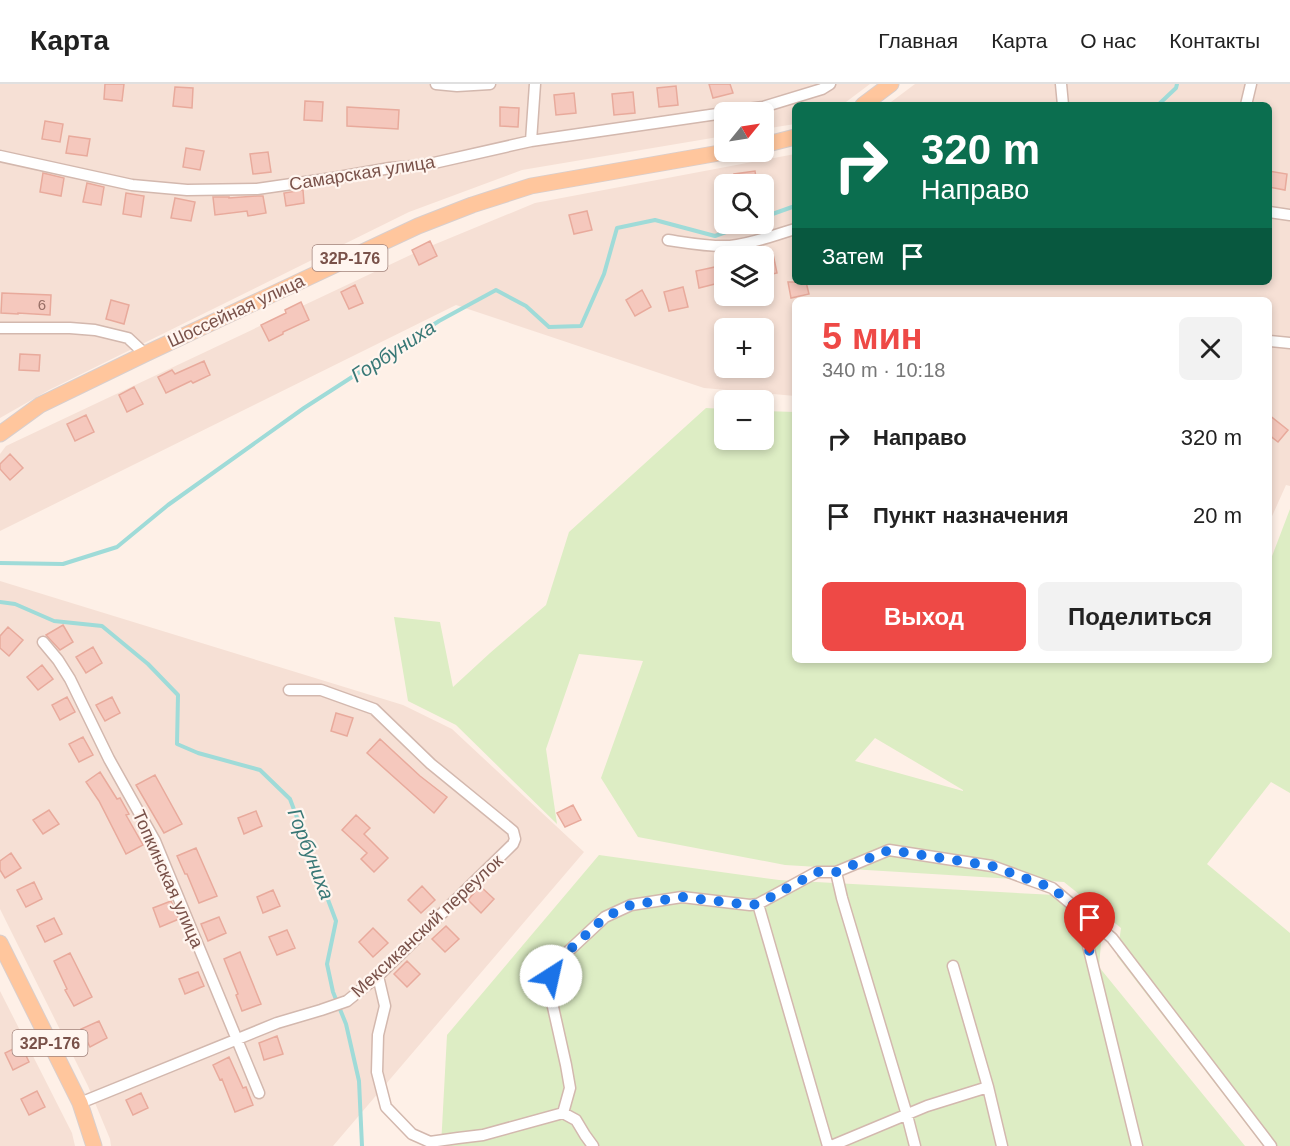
<!DOCTYPE html>
<html lang="ru">
<meta charset="utf-8">
<style>
:root{--surface:#fff;--page:#f2f2f2;--text:#222;--muted:#767676;--line:#e0e0e0;--accent:#ee4946}
body{margin:0;font-family:Helvetica,sans-serif;background:var(--page);color:var(--text);height:100vh;display:flex;flex-direction:column;font-size:22px;white-space:nowrap}
*{box-sizing:border-box;margin:0}
p{font-size:20px;color:var(--muted)}
.icon{flex:none;width:33px;height:33px;fill:none;stroke:currentColor;stroke-width:2;stroke-linecap:round;stroke-linejoin:round}
.map{position:relative;flex:1;overflow:hidden}
.side{position:absolute;left:792px;top:213px;width:480px;height:366px;display:flex;flex-direction:column;background:var(--surface);border-radius:9px;box-shadow:0 3px 9px #0003}
.side>*{flex:none}
.banner{position:absolute;left:792px;top:18px;width:480px;height:183px;border-radius:9px;box-shadow:0 3px 9px #0003;background:#0b6e4f;color:#fff;overflow:hidden}
.needle{width:39px;rotate:60deg}
.fabs{position:absolute;left:714px;top:18px;display:grid;gap:12px}
.fabs a{display:grid;place-items:center;width:60px;height:60px;border-radius:9px;background:var(--surface);box-shadow:0 3px 9px #0003;font-size:30px}
.pin{position:absolute;display:grid;place-items:center;width:51px;height:51px;color:#fff;margin:-62px -26px;border-radius:50% 50% 50% 0;rotate:-45deg;box-shadow:0 0 6px #0007}
.pin .icon{rotate:45deg}
.me{position:absolute;width:66px;margin:-33px;rotate:35deg;stroke-linejoin:round;filter:drop-shadow(0 0 4px #0008)}
.turn{display:flex;align-items:center;gap:21px;height:126px;padding:0 30px;font-size:27px}
.turn .icon{width:78px;height:78px;stroke-width:2.5}
.turn b{display:block;font-size:42px;line-height:51px}
.then{display:flex;align-items:center;height:57px;padding:0 30px;background:#0003;gap:12px;font-size:22px}
.round{display:grid;place-items:center;flex:none;width:63px;height:63px;border-radius:9px;background:var(--page)}
.overview{display:flex;align-items:center;justify-content:space-between;height:102px;padding:0 30px}
h1{font-size:36px;font-weight:700;line-height:45px;color:var(--accent)}
.button{display:flex;gap:12px;margin-top:auto;padding:12px 30px}
.button a{flex:1;height:69px;border-radius:9px;background:var(--accent);color:#fff;font-size:24px;font-weight:700;line-height:69px;text-align:center}
.button a+a{background:var(--page);color:var(--text)}
ul{padding:0;list-style:none}
li{display:flex;align-items:center;gap:18px;height:78px;padding:0 30px}
li div{flex:1}
li b{display:block;font-size:22px}
li em{font-style:normal}
header{display:flex;align-items:center;gap:36px;box-sizing:border-box;height:84px;padding:0 30px;background:var(--surface);border-bottom:2px solid var(--line)}
header strong{font-size:28px}
nav{display:flex;gap:33px;margin-inline-start:auto;font-size:21px}
.map>svg:first-child{display:block}
.residential{fill:#f6e0d5;fill-rule:evenodd}
.green{fill:#ddedc4;fill-rule:evenodd}
.lines{fill:none;stroke-linecap:round;stroke-linejoin:round}
.stream{stroke:#9fdbd8;stroke-width:4}
.building{fill:#f5c8bd;stroke:#e8aa9c;stroke-width:1.5}
.street-casing{stroke:#d3b8ae;stroke-width:13}
.primary-casing{stroke:#d9cecc;stroke-width:17}
.street{stroke:#fff;stroke-width:10}
.primary{stroke:#ffc69d;stroke-width:15}
.route{stroke:#1a73e8;stroke-width:10;stroke-dasharray:0 18}
.labels{text-anchor:middle;dominant-baseline:central;stroke-width:4.5;stroke-linejoin:round;paint-order:stroke}
.number-label{font-size:15px;fill:#986f66}
.shield{fill:#fff5ef;stroke:#a1827b;stroke-width:1.5}
.shield-label{font-size:16px;font-weight:bold;fill:#795149}
.street-label{font-size:18px;fill:#795149;stroke:#fff5ef}
.water-label{font-size:20px;font-style:italic;fill:#397876;stroke:#fff5ef}
</style>
<header>
<strong>Карта</strong>
<nav><a>Главная</a><a>Карта</a><a>О нас</a><a>Контакты</a></nav>
</header>
<div class="map">
<svg width="1290" height="1062" viewBox="0 0 1290 1062">
<rect width="100%" height="100%" fill="#fef0e7"/>
<path class="residential" d="M0,0h870l-28,21h-47v19l-31,5v-17h-40v24l-202,34 -113,42 -360,178 -49,28z
M915,0h375v402l-4,-1 -17,38v-223h-474v96l-91,-8 -248,-83 -456,226v-77l6,-8 415,-196 114,-47 260,-49v128h474v-177h-382zM724,100h40v40h-40zM724,172h40v40h-40zM724,244h40v40h-40z
M0,497l403,124 49,24 132,123 -251,294h-222l-1,-7 -22,-53 -88,-177z
M0,907l72,142 3,13h-75z"/>
<path class="green" d="M706,324l18,1v31h40v-29l31,1v248h474v-96l21,-55v284l-19,-11 -64,82 83,69v213h-27l-146,-190 4,-28 -57,-46 -279,-17 -147,-28 -37,-59 42,-117 -64,-7 -33,95 11,75 -101,-99 -48,-24 -14,-84 46,5 13,65 37,-34 56,-48 23,-73zM875,654l88,52v1l-108,-30z
M599,771l180,25 276,15 47,36 -3,36 146,179h-804l6,-111z"/>
<g class="lines">
<path class="stream" d="M1158,21l18,-17 1,-4
M764,133l31,-11
M0,479l63,1 54,-17 51,-42 136,-97 135,-87 57,-31 30,16 23,21 32,-1 23,-52 13,-46 38,-8 60,16 33,-12
M0,518l15,2 39,17 48,5 46,38 30,31 -1,49 21,9 62,17 30,29 46,122 -9,43 6,28 13,32 13,57 3,65"/>
</g>
<path class="building" d="M105,0h19l-2,17 -18,-2z
M709,0h21l3,9 -20,5z
M676,2l2,19 -19,2 -2,-19z
M175,3l18,1 -1,20 -19,-2z
M633,8l2,21 -21,2 -2,-21z
M574,9l2,20 -20,2 -2,-20z
M305,17l18,1 -1,19 -18,-1z
M347,23l52,3 -1,19 -51,-3z
M500,23l19,1 -1,19 -18,-1z
M45,37l18,3 -3,18 -18,-3z
M69,52l21,3 -3,17 -21,-3z
M186,64l18,3 -4,19 -17,-3z
M268,68l3,20 -18,2 -3,-20z
M755,87l2,13h-21l-2,-10z
M1269,87l18,3 -2,16 -16,-3z
M43,89l21,5 -3,18 -21,-4z
M87,99l17,4 -3,18 -18,-3z
M303,106l1,13 -18,3 -2,-13z
M126,109l18,3 -3,21 -18,-3z
M257,112h6l3,17 -18,3 -1,-5 -32,4 -2,-18h16v1z
M175,114l20,4 -4,19 -20,-3z
M587,127l5,19 -18,4 -5,-19z
M430,157l7,15 -18,9 -7,-15z
M773,170l4,19 -13,3v-20z
M715,183l4,16 -20,5 -3,-17z
M788,198h18l3,12 -18,4z
M355,201l8,18 -14,6 -8,-17z
M683,203l5,20 -19,4 -5,-19z
M642,206l9,17 -16,9 -9,-16z
M2,209l49,2 -1,20 -32,-2v1l-17,-1z
M111,216l18,5 -5,19 -18,-5z
M301,218l8,18 -26,12v2l-14,7 -8,-16 25,-12 -1,-3z
M20,270l20,1 -1,16 -20,-1z
M204,277l6,14 -17,8 -2,-2 -25,12 -8,-16 14,-7 3,4z
M134,303l9,17 -16,8 -8,-17z
M86,331l8,17 -19,9 -8,-17z
M1269,331l19,15 -10,12 -9,-7z
M10,370l13,14 -13,12 -10,-11v-5z
M63,541l10,17 -13,8 -14,-15z
M8,543l15,13 -14,16 -9,-8v-12z
M93,563l9,16 -16,10 -10,-16z
M42,581l11,14 -15,11 -11,-13z
M67,613l8,15 -15,8 -8,-15z
M112,613l8,16 -15,8 -9,-16z
M336,629l17,5 -6,18 -16,-5z
M83,653l10,18 -14,7 -10,-18z
M380,655l40,37 27,21 -13,16 -67,-60z
M100,688l17,27 3,-1 9,16 -3,1 17,30 -17,9 -27,-53 -13,-19z
M155,691l27,49 -18,9 -28,-48z
M573,721l8,15 -16,7 -8,-14z
M49,726l10,14 -16,10 -10,-14z
M256,727l6,15 -18,8 -6,-16z
M356,731l14,13 -6,6 24,24 -14,14 -13,-13 6,-6 -25,-23z
M196,764l21,48 -18,7 -12,-29h-2l-8,-18z
M11,769l10,15 -16,10 -5,-8v-9z
M34,798l8,17 -16,8 -9,-17z
M422,802l13,14 -14,13 -13,-13z
M480,802l14,13 -13,14 -13,-13z
M273,806l7,16 -17,7 -6,-16z
M171,817l8,18 -19,8 -7,-19z
M219,833l7,16 -18,8 -7,-17z
M54,834l8,16 -17,8 -8,-16z
M446,842l13,13 -14,13 -13,-13z
M373,844l15,15 -15,14 -14,-15z
M287,846l8,18 -18,7 -8,-18z
M240,868l21,52 -19,7 -6,-16 2,-1 -14,-35z
M70,869l22,44 -18,9 -9,-16 2,-1 -13,-28z
M407,877l13,13 -13,13 -13,-13z
M198,888l6,14 -19,8 -6,-15z
M99,937l8,17 -17,9 -9,-18z
M277,952l6,18 -19,6 -5,-17z
M21,961l8,17 -16,8 -8,-17z
M229,973l14,31 3,-1 7,18 -18,7 -13,-33 -2,1 -7,-15z
M37,1007l8,16 -16,8 -8,-16z
M141,1009l7,15 -15,7 -7,-15z"/>
<g class="lines">
<g class="street-casing">
<path id="street" d="M436,0l21,2 33,-2
M1061,0l2,21
M1246,21l5,-21
M725,28l38,-5 59,-18 8,-5
M531,57l4,-57
M0,72l132,29 55,5 70,-1 76,-11 57,-10 35,-3 106,-24 193,-28
M1269,128l21,3
M668,156c20,3 41,7 62,6 22,-2 44,-11 65,-17
M0,244h70l25,2 33,8 17,16
M1269,257l21,2
M43,558l15,18 12,19 39,80 46,82 104,252
M836,788l6,26 65,217 8,31
M758,820l70,242
M1088,833l-3,16 52,213
M953,882l35,121 14,59
M378,892l7,30 -7,29 -1,37 9,35 26,27 18,8 28,-4 25,-3 80,-22 13,7 9,15 8,11
M80,1019l197,-80 44,-13 26,-9 31,-25 135,-132 2,-5 -2,-8 -82,-67 -57,-55 -53,-19h-32
M563,1029l7,-25 -4,-23 -17,-76 2,-13 9,-17 45,-42 26,-12 51,-8 68,8 8,-1 59,-32h19l53,-22 103,16 60,22 60,50 159,208
M831,1062l96,-40 61,-19"/>
</g>
<g class="primary-casing">
<path id="primary" d="M863,21l28,-21
M764,61l31,-8
M0,350l40,-29 105,-51 273,-128 54,-21 59,-19 194,-34
M0,859l80,160 14,43"/>
</g>
<use href="#street" class="street"/>
<use href="#primary" class="primary"/>
</g>
<g class="lines">
<path class="route" d="M551,892l9,-17 45,-42 26,-12 51,-8 68,8 8,-1 59,-32h19l53,-22 103,16 60,22 36,29 -3,16 5,21"/>
</g>
<g class="labels">
<g class="number-label">
<text x="42" y="220">6</text>
</g>
<g class="shield">
<rect x="312.5" y="161" width="75" height="26" rx="4.5"/>
<rect x="12.5" y="946" width="75" height="26" rx="4.5"/>
</g>
<g class="shield-label">
<text x="350" y="174">32Р-176</text>
<text x="50" y="959">32Р-176</text>
</g>
<g class="street-label">
<text transform="translate(362 89) rotate(-9)">Самарская улица</text>
<text transform="translate(236 227) rotate(-25)">Шоссейная улица</text>
<text transform="translate(168 795) rotate(66)">Топкинская улица</text>
<text transform="translate(427 842) rotate(-43)">Мексиканский переулок</text>
</g>
<g class="water-label">
<text transform="translate(393 267) rotate(-33)">Горбуниха</text>
<text transform="translate(311 770) rotate(69)">Горбуниха</text>
</g>
</g>
</svg>
<div class="fabs">
<a><svg class="needle" viewBox="-14 -14 28 28"><path d="M0-13l5 13h-10z" fill="#e53935"/><path d="M0 13l5-13h-10z" fill="#767676"/></svg></a>
<a><svg class="icon" aria-label="search" viewBox="0 0 24 24"><circle cx="10" cy="10" r="6"/><path d="M15 15l6 6"/></svg></a>
<a><svg class="icon" aria-label="layers" viewBox="0 0 24 24"><path d="M12 4l9 5-9 5-9-5zM3 14l9 5 9-5"/></svg></a>
<a>+</a>
<a>−</a>
</div>
<div class="pin" style="left:1090px;top:870px;background:#d93025"><svg class="icon" aria-label="arrive" viewBox="0 0 24 24"><path d="M6 21V4h12l-3 4 3 4H6"/></svg></div>
<svg class="me" style="left:551px;top:892px" viewBox="-20 -20 40 40"><circle r="19" fill="#fff"/><path d="M0-13L10 11 0 6-10 11z" fill="#1a73e8"/></svg>
<div class="banner">
<div class="turn"><svg class="icon" aria-label="right" viewBox="0 0 24 24"><path d="M7 20v-9h11M14 6l5 5-5 5"/></svg><div><b>320 m</b>Направо</div></div>
<div class="then">Затем<svg class="icon" aria-label="arrive" viewBox="0 0 24 24"><path d="M6 21V4h12l-3 4 3 4H6"/></svg></div>
</div>
<section class="side">
<div class="overview"><div><h1>5 мин</h1><p>340 m · 10:18</p></div><a class="round"><svg class="icon" aria-label="close" viewBox="0 0 24 24"><path d="M6 6l12 12M18 6L6 18"/></svg></a></div>
<ul>
<li><svg class="icon" aria-label="right" viewBox="0 0 24 24"><path d="M7 20v-9h11M14 6l5 5-5 5"/></svg><div><b>Направо</b></div><em>320 m</em></li>
<li><svg class="icon" aria-label="arrive" viewBox="0 0 24 24"><path d="M6 21V4h12l-3 4 3 4H6"/></svg><div><b>Пункт назначения</b></div><em>20 m</em></li>
</ul>
<div class="button"><a>Выход</a><a>Поделиться</a></div>
</section>
</div>
